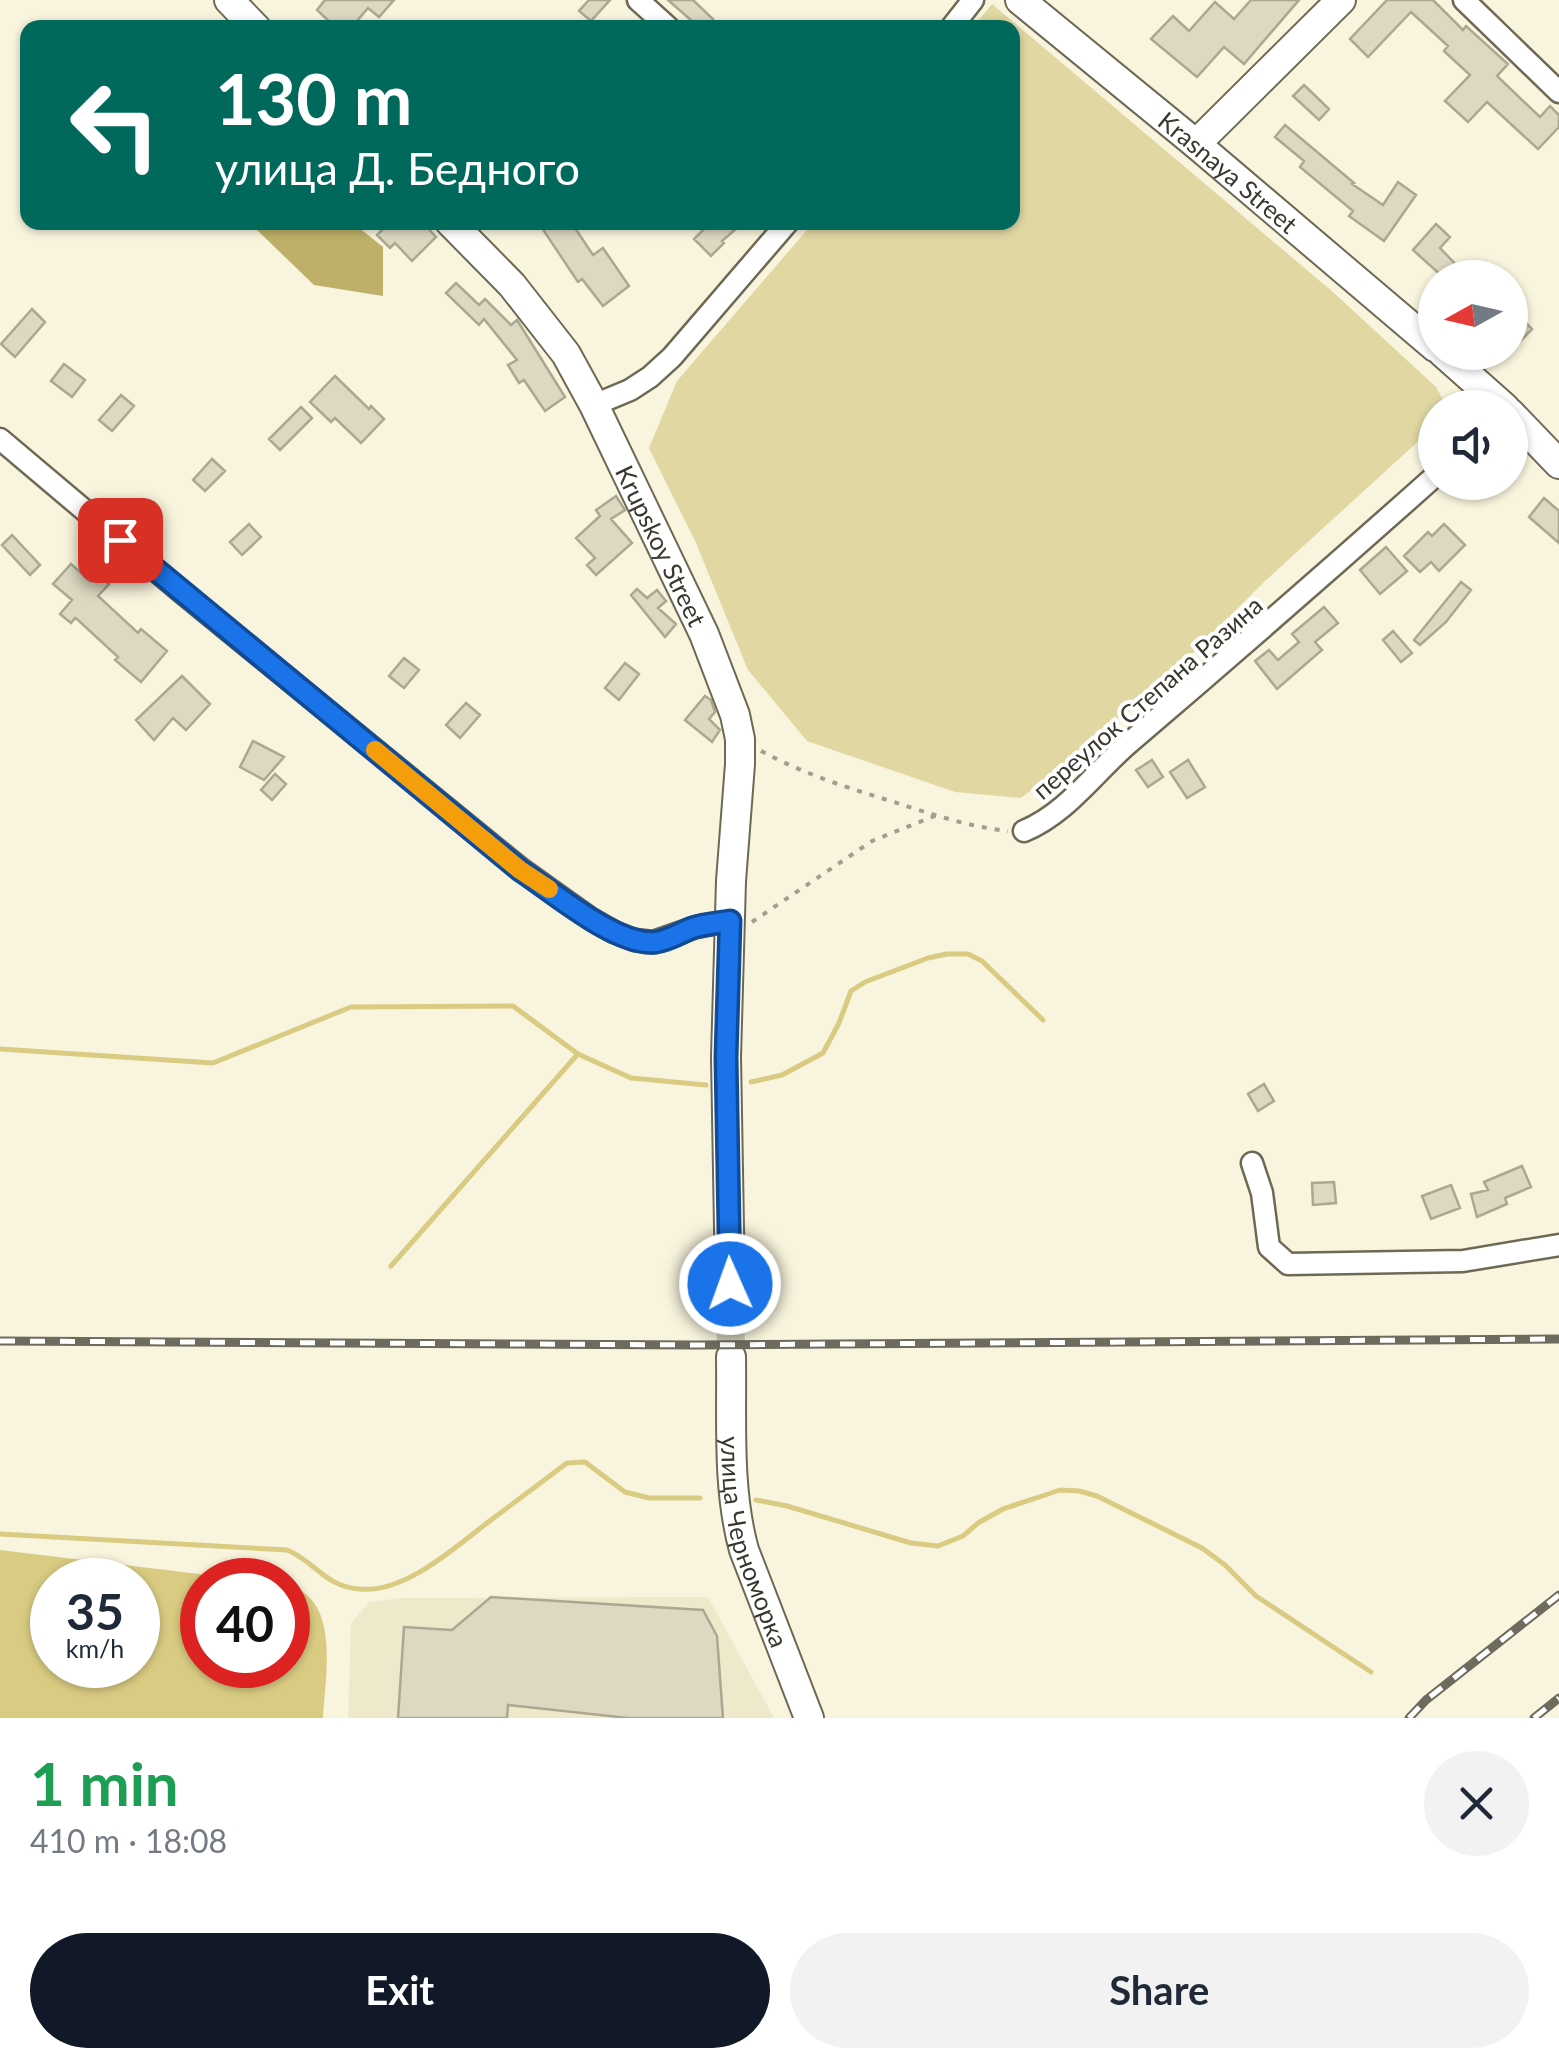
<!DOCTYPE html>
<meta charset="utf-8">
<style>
:root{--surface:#fff;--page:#f2f2f3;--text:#1f2937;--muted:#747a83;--accent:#111827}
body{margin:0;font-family:Lato,sans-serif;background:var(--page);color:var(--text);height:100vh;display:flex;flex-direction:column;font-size:38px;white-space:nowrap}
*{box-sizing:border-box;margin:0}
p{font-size:32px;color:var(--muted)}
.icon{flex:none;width:55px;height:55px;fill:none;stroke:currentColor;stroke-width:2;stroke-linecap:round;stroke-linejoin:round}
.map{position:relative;height:1718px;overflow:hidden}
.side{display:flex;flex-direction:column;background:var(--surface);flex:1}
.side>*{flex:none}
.banner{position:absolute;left:20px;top:20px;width:1000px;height:210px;border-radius:20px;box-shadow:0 2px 8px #0004;background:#00695c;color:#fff;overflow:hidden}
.needle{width:65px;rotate:262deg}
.fabs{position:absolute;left:1418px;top:260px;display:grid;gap:20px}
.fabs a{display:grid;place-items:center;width:110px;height:110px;border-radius:50%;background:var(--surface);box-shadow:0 2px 8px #0004;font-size:50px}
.speed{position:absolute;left:30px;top:1558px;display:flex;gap:20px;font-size:50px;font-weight:700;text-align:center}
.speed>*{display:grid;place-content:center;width:130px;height:130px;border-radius:50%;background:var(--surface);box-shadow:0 2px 8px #0004;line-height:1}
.speed small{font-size:25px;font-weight:400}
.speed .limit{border:15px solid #d22;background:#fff;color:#111}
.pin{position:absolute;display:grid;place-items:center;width:85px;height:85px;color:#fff;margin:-42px;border-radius:20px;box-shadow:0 5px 15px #0006}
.me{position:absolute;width:110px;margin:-55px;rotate:358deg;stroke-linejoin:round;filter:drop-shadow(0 0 8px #0008)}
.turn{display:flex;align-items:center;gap:35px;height:210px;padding:0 30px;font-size:45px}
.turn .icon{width:130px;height:130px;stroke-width:2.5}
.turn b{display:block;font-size:70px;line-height:85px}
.round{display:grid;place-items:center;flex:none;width:105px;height:105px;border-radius:52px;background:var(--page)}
.summary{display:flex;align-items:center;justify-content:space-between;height:170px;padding:0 30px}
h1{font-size:60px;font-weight:700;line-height:75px;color:#1e9e55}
.button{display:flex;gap:20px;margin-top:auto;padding:20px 30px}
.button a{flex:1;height:115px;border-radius:60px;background:var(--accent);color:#fff;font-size:40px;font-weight:700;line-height:115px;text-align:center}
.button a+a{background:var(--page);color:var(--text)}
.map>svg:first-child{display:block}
.built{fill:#efe9cb}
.green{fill:#e1d7a3}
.forest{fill:#beb068}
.water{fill:#d9cb82;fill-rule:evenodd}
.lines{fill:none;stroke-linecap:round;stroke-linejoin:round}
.stream{stroke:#d9cb82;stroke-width:5}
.building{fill:#dcd8c1;stroke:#aba791;stroke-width:2.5}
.secondary-tunnel{stroke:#d2ceba;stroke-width:28;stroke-dasharray:28 14;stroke-linecap:butt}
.street-casing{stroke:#6d6955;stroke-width:25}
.secondary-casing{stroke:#6d6955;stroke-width:32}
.path{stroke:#a19e8d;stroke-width:4;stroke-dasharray:5 8;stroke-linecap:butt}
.street{stroke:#fff;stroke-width:20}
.secondary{stroke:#fff;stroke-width:28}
.rail-casing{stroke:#6e6b5e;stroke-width:9}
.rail{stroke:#fff;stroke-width:5;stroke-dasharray:15;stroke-linecap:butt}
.route-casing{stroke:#114b97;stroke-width:25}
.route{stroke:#1a73e8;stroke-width:18}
.slow{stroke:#f59e0b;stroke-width:18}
.labels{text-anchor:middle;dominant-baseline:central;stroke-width:8;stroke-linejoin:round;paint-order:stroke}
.street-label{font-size:25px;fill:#38362d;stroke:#fff}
</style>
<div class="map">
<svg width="1559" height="1718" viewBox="0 0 1559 1718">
<rect width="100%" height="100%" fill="#f8f4dd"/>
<path class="built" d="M708,1597l66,121h-426l3,-94 18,-22 33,-4z"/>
<path class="green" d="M992,4l342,289 102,94 11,20 -12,1v18l-171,156 -92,92 -87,75 -64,49 -66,-6 -148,-51 -59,-71 -52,-127 -47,-95 28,-67 136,-158 199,-1v-194l-39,-1z"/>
<path class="forest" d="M244,223h109l30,24v49l-69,-11 -58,-56z"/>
<path class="water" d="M0,1550l249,30h-47v85h86v-79c53,12 37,91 35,132h-323zM52,1580h86v85h-86z"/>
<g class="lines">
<path class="stream" d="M0,1049l213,14 138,-56 162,-1 65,48 53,24 75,7
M751,1082l31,-7 41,-22 16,-30 12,-32 14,-9 63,-24 19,-4h21l14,7 61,59
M391,1266l186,-211
M756,1500l31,6 124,37 27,3 25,-10 15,-13 25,-14 57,-19 19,1 18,5 105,52 23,17 31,31 115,76
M0,1534l287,16c29,12 37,36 72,39 45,5 95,-41 128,-66 27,-20 53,-40 80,-60l18,-1 40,30 24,6h51"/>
</g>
<path class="building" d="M325,0h69l-15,17 -11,-9 -17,20h-15l-19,-18z
M589,0h21l-19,21 -12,-10z
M668,0h25l20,19 -8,9h-5z
M1251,0h48l-55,64 -20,-17 -27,30 -46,-38 22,-23 16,15 26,-29 19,17z
M1387,0h46l30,30 3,-4 42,38 -11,12 43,41 10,-11 9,9v12l-21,22 -51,-47 -19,20 -23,-21 25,-26 -26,-24 4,-5 -37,-34 -43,45 -18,-18z
M1304,85l25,24 -10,11 -26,-24z
M1285,125l69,58 -2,1 31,21 15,-23 18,13 -32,46 -35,-25 4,-5 -53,-44 4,-6 -29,-24z
M390,222h32l14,15 -24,24 -17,-18 -5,5 -13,-13z
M538,222h33l22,33 10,-7 26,38 -26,20 -21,-27 -4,3z
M711,222h33l-22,19 2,2 -13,13 -17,-17z
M1436,224l14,13 -10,11 29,30h-25l-31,-28z
M456,283l23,22 6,-6 26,26 6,-5 48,77 -20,14 -21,-31 -5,3 -11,-18 9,-5 -33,-41 -5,6 -33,-32z
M32,309l13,13 -30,35 -14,-13z
M1520,317l12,12 -22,23v-25z
M64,364l21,16 -13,17 -21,-16z
M335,376l34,33 2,-3 13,13 -23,24 -26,-25 -4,4 -21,-20z
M121,395l13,11 -22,25 -13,-11z
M301,407l11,11 -32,32 -11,-11z
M212,459l13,12 -20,20 -12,-11z
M616,496l9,14 -14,9 21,24 -36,32 -9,-10 8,-7 -19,-20 24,-22 -4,-6z
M1544,498l15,13v32l-30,-26z
M249,524l12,13 -19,18 -12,-13z
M1444,524l21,21 -26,26 -8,-9 -11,10 -16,-16 24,-24 4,4z
M12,535l28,30 -10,10 -28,-30z
M1386,547l21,24 -27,23 -20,-24z
M71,564l19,17 6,-8 13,11 -11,12 40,37 3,-4 26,22 -26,31 -26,-22 3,-3 -40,-37 -3,-2 -4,5 -11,-9 12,-14 -19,-16z
M1461,582l10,8 -25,32 -26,23 -6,-5z
M637,589l10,9 10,-8 9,11 -8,7 18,16 -11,13 -34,-42z
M1324,607l14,16 -23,19 7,8 -45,39 -22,-28 14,-11 9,10 21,-18 -7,-8z
M1393,631l19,22 -11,9 -18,-22z
M404,658l15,12 -15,18 -15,-12z
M625,663l14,11 -20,26 -14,-12z
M182,676l28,28 -24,26 -13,-12 -19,22 -18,-20z
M705,696l6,4 4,12 -6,7 11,11 -8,12 -27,-22z
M466,703l14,12 -20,23 -14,-13z
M253,741l31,16 -20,23 -24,-13z
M1152,760l11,17 -15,10 -12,-17z
M1188,760l17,27 -18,11 -17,-26z
M275,774l11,10 -14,16 -11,-10z
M1264,1084l10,17 -16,10 -10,-17z
M1522,1166l9,21 -26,11 2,6 -30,13 -6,-23 17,-4 -4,-8z
M1334,1182l2,21 -23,2 -1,-22z
M1451,1185l9,23 -29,11 -9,-23z
M491,1597l212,13 14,26 6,82h-95l-120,-13 -1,13h-109l6,-91 48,3z"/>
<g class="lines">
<path class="secondary-tunnel" d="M730,1284l1,73"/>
<g class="street-casing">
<path id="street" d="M638,0l31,28
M1464,0l95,92
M951,28l22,-28
M594,405l36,-15 20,-13 22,-20 116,-135
M0,439l179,151 342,279 70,50 23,13 20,8 19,2 43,-15 34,-6
M1024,831c43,-18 70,-58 105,-88 103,-88 205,-177 306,-267
M1252,1163l10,30 7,54 19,17 175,-3 96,-16"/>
</g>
<g class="secondary-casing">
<g id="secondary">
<path d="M229,0l27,28"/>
<path id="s1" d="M1020,0l176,144 239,203"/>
<path d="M1196,144l145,-144"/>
<path id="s2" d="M450,222l62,63 54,69 28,51 110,229 31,81 5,24v25l-9,117 -5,176 4,227"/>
<path d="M1442,352l63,56"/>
<path d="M1510,413l49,51"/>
<path id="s3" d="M731,1357c1,64 -4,131 13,193l65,168"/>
</g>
</g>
<path class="path" d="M761,751c43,23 87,37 133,51 37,12 76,25 114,29
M752,922l120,-81 65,-26"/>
<use href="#street" class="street"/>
<use href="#secondary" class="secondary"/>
<g class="rail-casing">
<path id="rail" d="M0,1341l697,4 862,-6
M1409,1718l17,-18 133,-105
M1534,1718l25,-20"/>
</g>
<use href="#rail" class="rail"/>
</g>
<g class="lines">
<g class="route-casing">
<path id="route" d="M120,540l400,330c32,21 97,77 136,72 13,-2 24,-9 36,-14 12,-4 26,-5 38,-7l-4,136 4,227"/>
</g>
<use href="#route" class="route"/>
<path class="slow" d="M375,750l145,120 29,19"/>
</g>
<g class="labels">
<g class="street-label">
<text stroke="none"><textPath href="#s1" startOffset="270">Krasnaya Street</textPath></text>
<text stroke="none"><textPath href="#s2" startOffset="390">Krupskoy Street</textPath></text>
<text transform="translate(1147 697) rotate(-41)">переулок Степана Разина</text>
<text stroke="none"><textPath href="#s3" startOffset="188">улица Черноморка</textPath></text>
</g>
</g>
</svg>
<div class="fabs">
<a><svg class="needle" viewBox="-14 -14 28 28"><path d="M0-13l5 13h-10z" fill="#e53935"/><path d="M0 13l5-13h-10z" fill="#747a83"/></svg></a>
<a><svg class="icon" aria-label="sound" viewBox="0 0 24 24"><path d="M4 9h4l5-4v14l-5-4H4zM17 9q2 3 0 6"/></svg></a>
</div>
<div class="speed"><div>35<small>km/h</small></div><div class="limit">40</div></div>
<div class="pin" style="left:120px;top:540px;background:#d93025"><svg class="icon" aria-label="arrive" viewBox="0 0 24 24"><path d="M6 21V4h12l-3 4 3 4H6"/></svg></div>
<svg class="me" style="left:730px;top:1284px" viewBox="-20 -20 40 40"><circle r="17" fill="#1a73e8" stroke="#fff" stroke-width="3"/><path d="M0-11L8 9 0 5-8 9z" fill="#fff"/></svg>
<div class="banner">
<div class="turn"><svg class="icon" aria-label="left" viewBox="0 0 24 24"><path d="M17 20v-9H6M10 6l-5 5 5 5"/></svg><div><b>130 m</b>улица Д. Бедного</div></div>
</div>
</div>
<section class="side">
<div class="summary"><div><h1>1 min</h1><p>410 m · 18:08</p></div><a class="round"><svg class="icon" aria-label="close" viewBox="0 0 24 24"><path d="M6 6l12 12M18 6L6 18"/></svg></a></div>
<div class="button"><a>Exit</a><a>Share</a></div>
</section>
